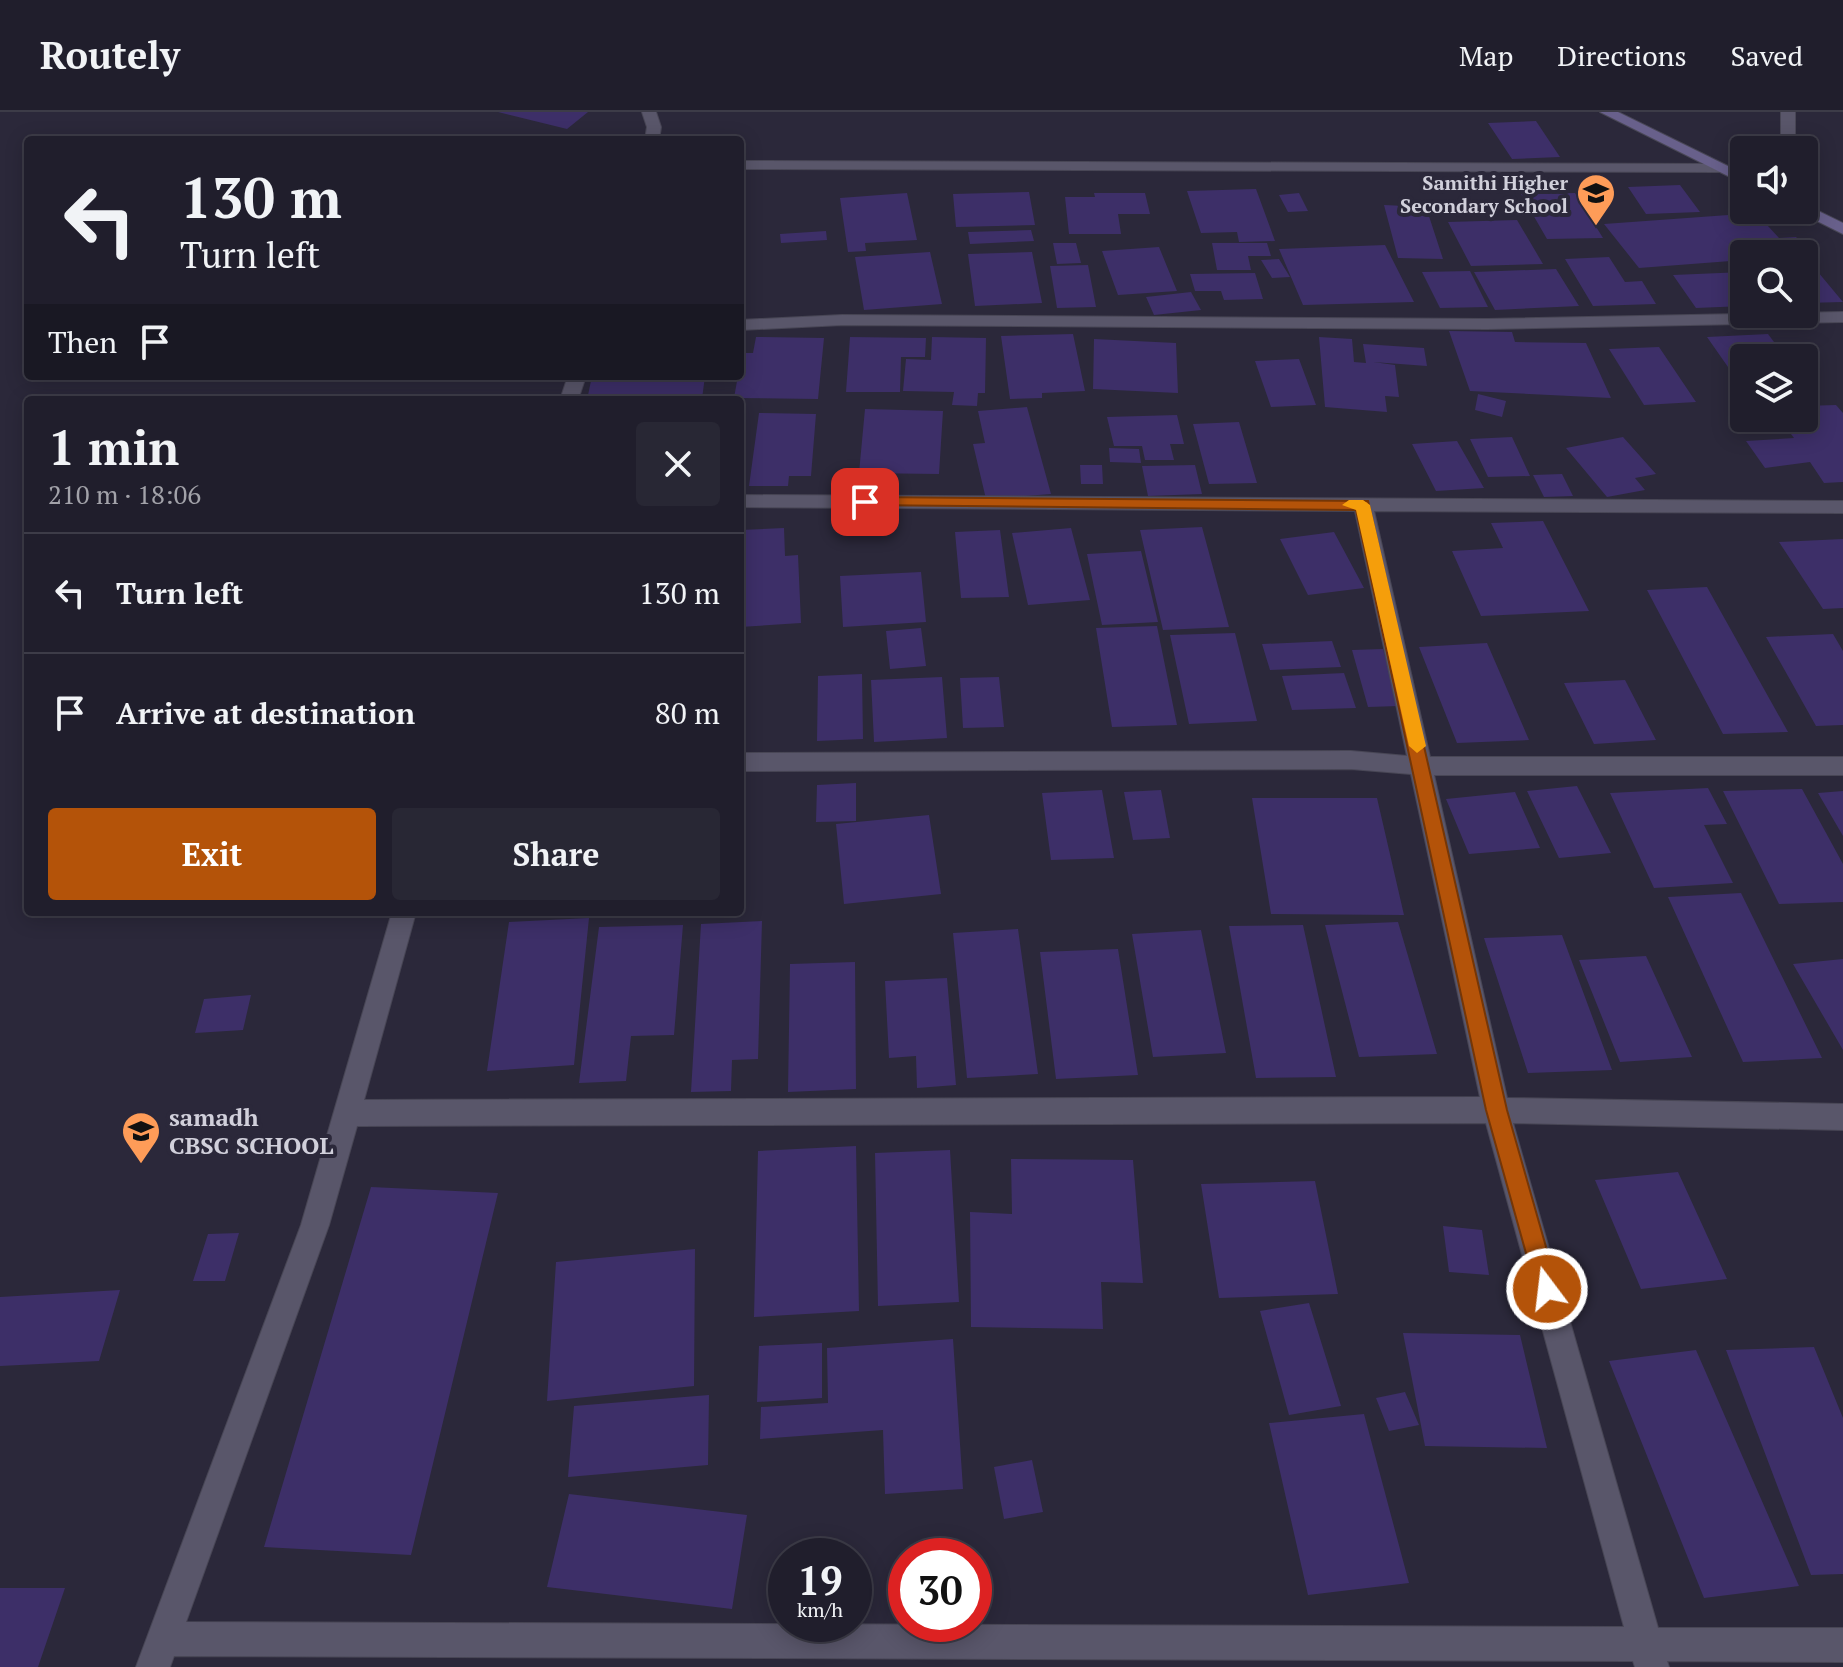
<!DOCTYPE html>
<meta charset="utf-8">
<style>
:root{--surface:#201e2c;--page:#282734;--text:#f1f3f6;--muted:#a2a2a9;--line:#3d3c48;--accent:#b45309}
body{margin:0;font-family:"PT Serif",serif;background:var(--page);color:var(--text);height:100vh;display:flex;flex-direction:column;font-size:30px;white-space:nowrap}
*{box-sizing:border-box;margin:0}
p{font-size:26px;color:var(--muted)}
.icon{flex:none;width:44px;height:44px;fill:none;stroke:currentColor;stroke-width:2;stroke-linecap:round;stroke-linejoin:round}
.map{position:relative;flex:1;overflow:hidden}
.side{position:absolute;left:24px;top:284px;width:720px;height:520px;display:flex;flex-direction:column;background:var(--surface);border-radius:8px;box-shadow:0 4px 20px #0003,0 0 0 2px var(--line)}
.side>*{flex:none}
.top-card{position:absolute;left:24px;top:24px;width:720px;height:244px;border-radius:8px;box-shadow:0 4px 20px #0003,0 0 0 2px var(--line);background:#201e2c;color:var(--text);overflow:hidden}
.fabs{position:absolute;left:1730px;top:24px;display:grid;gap:16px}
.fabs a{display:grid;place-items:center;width:88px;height:88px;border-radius:8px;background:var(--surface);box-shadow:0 4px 20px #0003,0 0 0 2px var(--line);font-size:40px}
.speed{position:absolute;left:768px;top:1426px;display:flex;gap:16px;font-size:40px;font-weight:700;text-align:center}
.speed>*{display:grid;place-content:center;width:104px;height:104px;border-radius:50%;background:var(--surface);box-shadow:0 4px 20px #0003,0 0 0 2px var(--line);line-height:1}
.speed small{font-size:20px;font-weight:400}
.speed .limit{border:12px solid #d22;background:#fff;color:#111}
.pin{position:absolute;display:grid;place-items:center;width:68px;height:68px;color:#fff;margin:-34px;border-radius:16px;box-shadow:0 4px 12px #0006}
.me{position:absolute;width:88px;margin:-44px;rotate:345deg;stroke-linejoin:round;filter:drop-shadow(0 0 6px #0008)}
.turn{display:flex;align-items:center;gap:28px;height:168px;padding:0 24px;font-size:36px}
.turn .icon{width:104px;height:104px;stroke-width:2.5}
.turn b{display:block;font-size:56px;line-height:68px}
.then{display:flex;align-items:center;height:76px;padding:0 24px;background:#0003;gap:16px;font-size:30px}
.round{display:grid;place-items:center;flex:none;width:84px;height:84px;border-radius:8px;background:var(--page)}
.head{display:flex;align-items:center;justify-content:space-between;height:136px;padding:0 24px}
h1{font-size:48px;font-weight:600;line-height:60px}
.action{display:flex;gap:16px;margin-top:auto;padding:16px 24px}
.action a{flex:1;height:92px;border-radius:8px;background:var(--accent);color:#fff;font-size:32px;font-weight:600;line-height:92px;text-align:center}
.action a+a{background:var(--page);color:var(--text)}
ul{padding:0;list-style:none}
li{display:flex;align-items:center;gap:24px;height:120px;padding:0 24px;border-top:2px solid var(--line)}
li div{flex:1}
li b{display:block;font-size:30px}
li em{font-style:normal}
header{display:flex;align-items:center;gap:48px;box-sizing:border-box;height:112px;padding:0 40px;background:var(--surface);border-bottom:2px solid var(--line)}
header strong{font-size:38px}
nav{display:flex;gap:44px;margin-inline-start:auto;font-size:28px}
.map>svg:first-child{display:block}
.building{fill:#3d2f68}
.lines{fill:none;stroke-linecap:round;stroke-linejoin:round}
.minor-casing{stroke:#484655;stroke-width:2}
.tertiary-casing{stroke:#484655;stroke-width:2}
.secondary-casing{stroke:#484655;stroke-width:2}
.minor{fill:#59566a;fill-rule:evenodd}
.tertiary{fill:#59566a;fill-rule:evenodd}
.secondary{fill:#68608b;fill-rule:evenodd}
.route{fill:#b45309;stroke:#753606;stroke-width:2}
.slow{fill:#f59e0b}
.labels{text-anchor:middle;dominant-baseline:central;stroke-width:8;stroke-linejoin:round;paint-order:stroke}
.far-poi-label{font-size:20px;font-weight:bold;fill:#d1d0db;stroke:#2b283a;text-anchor:end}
.poi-label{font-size:24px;font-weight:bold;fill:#d1d0db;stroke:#2b283a;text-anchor:start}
</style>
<header>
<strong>Routely</strong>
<nav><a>Map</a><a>Directions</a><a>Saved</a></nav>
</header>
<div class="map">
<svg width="1843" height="1555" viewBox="0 0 1843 1555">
<rect width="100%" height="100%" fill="#2b283a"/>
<path class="building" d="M498,0h90l-21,17z
M1536,9l24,36 -48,2 -24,-36z
M1680,73l20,27 -54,2 -18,-27z
M1256,77l19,52 -36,1 -2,-10 -36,1 -14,-42z
M1029,80l6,33 -79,2 -3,-33z
M907,81l10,47 -52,3 1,8 -18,1 -8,-54z
M1094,81h51l5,21h-32l3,20h-52l-4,-37h30z
M1299,81l9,18 -20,1 -9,-17z
M1575,81l28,45 -56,1 -26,-45z
M1384,93l42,2 17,52 -45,-1z
M1756,101l23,25 17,-1 16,18 -68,-1v6l-105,8 -35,-44z
M1517,108l26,44 -72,2 -23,-44z
M1031,118l3,11 -64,3 -2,-12z
M826,119l1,9 -46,3 -1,-9z
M1053,131h23l5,20 -24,1z
M1212,131h55l4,13h-23l3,14h-34z
M1385,133l29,57 -111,3 -24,-56z
M1159,135l18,44 -59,4 -16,-44z
M930,140l12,52 -78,6 -9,-53z
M1032,140l10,51 -67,3 -7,-52z
M1609,145l16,25 17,-1 14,23 -63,2 -28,-47z
M1279,147l11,18 -18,1 -11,-18z
M1088,153l8,42 -39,1 -7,-42z
M1556,157l23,37 -84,4 -21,-38z
M1470,159l18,36 -48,1 -18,-36z
M1744,160v34l-48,2 -23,-33z
M1804,160h14l25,30 -39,1z
M1255,161l8,26 -39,1 -3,-9h-26l-5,-17z
M1191,180l10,18 -47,5 -8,-18z
M1449,219l63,1 3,10 71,1 25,55 -141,-7z
M1073,222l12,57 -43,2v5l-32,1 -9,-63z
M1768,222l18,24h-42v8l-16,1 -21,-30z
M756,225l68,1 -6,61 -84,-1 8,-45h11z
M850,225l76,1 -1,19h-24l-1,35h-54z
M932,225l54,1 -1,55h-7l-1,13 -25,-1 2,-13 -51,-1 3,-32 25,1z
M1319,225l33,2 2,23 12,1 -3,-19 61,4 3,18 -54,-4 22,3 4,32 -14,-1 2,16 -62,-5z
M1094,227l82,4 2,50 -85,-4z
M1659,235l37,55 -52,3 -35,-56z
M1299,247l17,46 -45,2 -16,-46z
M592,264h113l-3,23 -115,1z
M1478,282l28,7 -4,16 -27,-7z
M1836,293l7,8v69l-19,1 -14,-21 -45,6 -19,-27 48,-3 -15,-20h25v-12z
M1027,295l24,87 -65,5 -13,-55 12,-1 -7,-32z
M865,297l78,2 -4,63 -80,-1z
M759,301l57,1 -5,62h-22l-1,10h-39z
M1177,303l7,29h-14l4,16h-29l-3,-14h-28l-7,-29z
M1239,310l18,61 -48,1 -16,-60z
M1512,325l18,39 -42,1 -18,-38z
M1623,325l33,37 -21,4 10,12 -38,7 -41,-49z
M1457,329l27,47 -48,3 -24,-47z
M1109,336l30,1 2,14 -31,-1z
M1080,353h22l1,19h-22z
M1195,353l7,29 -54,2 -6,-30z
M1562,362l11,22 -29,1 -11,-22z
M1543,409l46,90 -108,5 -29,-65 51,-3 -12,-25z
M1202,415l27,100 -66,3 -23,-100z
M784,416l1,28 13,-1 3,68 -61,4v-97z
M1071,416l19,72 -62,5 -16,-72z
M1000,418l9,67 -48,1 -6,-66z
M1334,420l30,56 -56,7 -28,-56z
M1843,427v69l-20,1 -44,-67z
M1141,439l17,71 -56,3 -15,-71z
M921,460l5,50 -83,5 -3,-51z
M1707,475l81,145 -65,2 -76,-144z
M1157,514l20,99 -65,2 -16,-99z
M921,516l5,38 -36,3 -4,-38z
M1235,521l22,88 -68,3 -19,-89z
M1833,522l10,17v74l-27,1 -50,-89z
M1332,529l9,26 -71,3 -8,-26z
M1487,531l42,97 -72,3 -38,-96z
M1383,537l16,57 -31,1 -16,-57z
M1344,561l12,35 -64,2 -10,-34z
M862,562l1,65 -46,2 1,-65z
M942,565l5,61 -73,4 -3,-62z
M999,565l5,50 -41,1 -3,-50z
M1625,568l31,60 -62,4 -30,-61z
M856,671v38l-40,1 1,-37z
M1577,674l34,67 -52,5 -32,-67z
M1708,676l19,36 -23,1 29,58 -79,5 -44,-95z
M1802,677l41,75v38l-64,2 -56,-113z
M1102,678l12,68 -63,2 -9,-67z
M1161,678l9,48 -37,2 -9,-48z
M1843,679v45l-25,-43z
M1515,680l25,56 -71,6 -23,-55z
M1252,686h125l27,117 -133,-1z
M929,703l12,79 -97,10 -8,-80z
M1741,781l81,165 -79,4 -75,-165z
M589,806l-15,147 -87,6 22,-149z
M762,809l-4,138 -26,1 -1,31 -40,1 10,-168z
M1398,810l39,132 -78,3 -34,-132z
M683,813l-9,110 -43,1 -5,45 -47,2 20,-156z
M1303,813l33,152 -80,1 -27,-152z
M1018,817l20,145 -71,4 -14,-145z
M1201,818l25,123 -73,4 -21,-123z
M1562,823l50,135 -84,3 -44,-135z
M1118,837l20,126 -82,4 -16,-127z
M1646,844l46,101 -72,5 -41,-102z
M1843,847v91l-50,-86z
M855,850l1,127 -68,3 2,-128z
M947,866l9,107 -39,3 -1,-32 -27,2 -4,-77z
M251,883l-8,35 -48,3 9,-34z
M856,1034l3,165 -105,6 4,-166z
M950,1038l9,152 -81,4 -3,-153z
M1011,1047l122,1 10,123 -42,-1 2,47 -132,-2 -1,-115 42,2z
M1678,1060l49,107 -86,10 -46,-109z
M1315,1069l23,113 -119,4 -18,-114z
M371,1075l127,6 -87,362 -147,-8z
M1443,1114l39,4 7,45 -40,-3z
M239,1121l-14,48h-32l15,-47z
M695,1137l-1,137 -147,15 9,-139z
M120,1178l-21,71 -99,5v-69z
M1309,1191l32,103 -52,9 -29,-104z
M1403,1221l117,2 27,113 -122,-2z
M953,1227l10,150 -78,5 -2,-64 -123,9 1,-32 67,-4 -1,-55z
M822,1231v55l-65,4 2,-56z
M1814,1235l29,71v156l-32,1 -85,-225z
M1696,1238l103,236 -95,12 -95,-237z
M1405,1280l14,33 -30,6 -13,-33z
M709,1283l-1,70 -140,12 6,-71z
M1364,1302l45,169 -101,12 -39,-172z
M1032,1348l11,52 -39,7 -10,-52z
M569,1382l178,21 -15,94 -185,-22z
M0,1476h65l-27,79h-38z"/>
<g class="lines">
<g class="minor-casing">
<path id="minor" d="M642,0h14l5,15 -2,13h-14l2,-13z
M740,49l981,3 7,4 -7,4 -981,-3z
M1843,200v10l-356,7 -645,-4 -102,5v-10l102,-5 645,4z
M568,264h18l-8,24h-18z
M740,383l1103,6v12l-469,-2 56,246h413v18h-409l73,323 336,6v26l-330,-7 145,505h185v34l-176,-1 2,6h-34l-2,-6 -1459,-5 -4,11h-34l165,-442 91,-313h24l-52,188 1116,-3 -69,-323 -60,-5 -611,2v-18l611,-2 56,5 -52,-245 -615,-4zM1486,1011l138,504 -1438,-5 143,-397 28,-99z"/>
</g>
<g class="tertiary-casing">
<path id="tertiary" d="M1781,0h14v38h-14z"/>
</g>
<g class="secondary-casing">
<path id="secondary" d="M1600,0h18l126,62v10z
M1804,92l39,19v11l-44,-22 5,-2z"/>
</g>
<use href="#minor" class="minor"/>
<use href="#tertiary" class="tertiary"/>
<use href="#secondary" class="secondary"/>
</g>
<path class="route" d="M865,385l503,4 139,609 51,179 -4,8 -7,3 -8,-3 -3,-8 -50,-179 -130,-600 -497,-5v-6z"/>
<path class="slow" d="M1363,388l7,5 56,241 -9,7 -8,-7 -53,-236 -14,-5 7,-5z"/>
<defs>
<g id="school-pin" transform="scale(2)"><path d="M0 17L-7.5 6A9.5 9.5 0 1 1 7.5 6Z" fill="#fe9c58" stroke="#2b283a"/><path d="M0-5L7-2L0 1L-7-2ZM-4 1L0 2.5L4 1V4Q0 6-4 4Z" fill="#111"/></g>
</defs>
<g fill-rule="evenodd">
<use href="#school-pin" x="1596" y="81"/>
<use href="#school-pin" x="141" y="1019"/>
</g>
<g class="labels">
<g class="far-poi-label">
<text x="1568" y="70">Samithi Higher<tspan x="1568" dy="23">Secondary School</tspan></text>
</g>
<g class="poi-label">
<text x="169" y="1005">samadh<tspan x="169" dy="28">CBSC SCHOOL</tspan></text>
</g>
</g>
</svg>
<div class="fabs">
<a><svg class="icon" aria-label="sound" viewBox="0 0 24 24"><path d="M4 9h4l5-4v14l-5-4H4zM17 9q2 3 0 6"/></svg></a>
<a><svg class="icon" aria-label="search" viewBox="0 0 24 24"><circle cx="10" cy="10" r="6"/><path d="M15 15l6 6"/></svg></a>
<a><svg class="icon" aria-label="layers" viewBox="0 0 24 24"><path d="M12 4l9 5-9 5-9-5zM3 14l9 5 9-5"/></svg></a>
</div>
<div class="speed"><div>19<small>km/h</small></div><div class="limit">30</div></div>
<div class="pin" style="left:865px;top:390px;background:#d93025"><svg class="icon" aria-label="arrive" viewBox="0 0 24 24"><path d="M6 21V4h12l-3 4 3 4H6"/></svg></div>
<svg class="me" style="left:1547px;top:1177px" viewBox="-20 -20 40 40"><circle r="17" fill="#b45309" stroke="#fff" stroke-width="3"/><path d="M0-11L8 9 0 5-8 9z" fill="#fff"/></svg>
<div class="top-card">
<div class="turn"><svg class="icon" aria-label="left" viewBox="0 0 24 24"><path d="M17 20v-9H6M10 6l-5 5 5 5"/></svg><div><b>130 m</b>Turn left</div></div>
<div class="then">Then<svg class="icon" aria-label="arrive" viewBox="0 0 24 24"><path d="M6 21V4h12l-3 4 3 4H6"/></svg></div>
</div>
<section class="side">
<div class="head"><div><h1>1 min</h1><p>210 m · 18:06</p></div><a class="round"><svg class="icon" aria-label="close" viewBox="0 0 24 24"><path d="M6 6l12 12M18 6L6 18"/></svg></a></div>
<ul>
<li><svg class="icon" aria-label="left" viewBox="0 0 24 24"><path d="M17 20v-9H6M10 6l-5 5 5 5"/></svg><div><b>Turn left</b></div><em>130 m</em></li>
<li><svg class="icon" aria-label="arrive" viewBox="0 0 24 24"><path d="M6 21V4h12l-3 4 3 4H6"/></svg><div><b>Arrive at destination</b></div><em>80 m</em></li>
</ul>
<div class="action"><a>Exit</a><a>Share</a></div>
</section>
</div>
